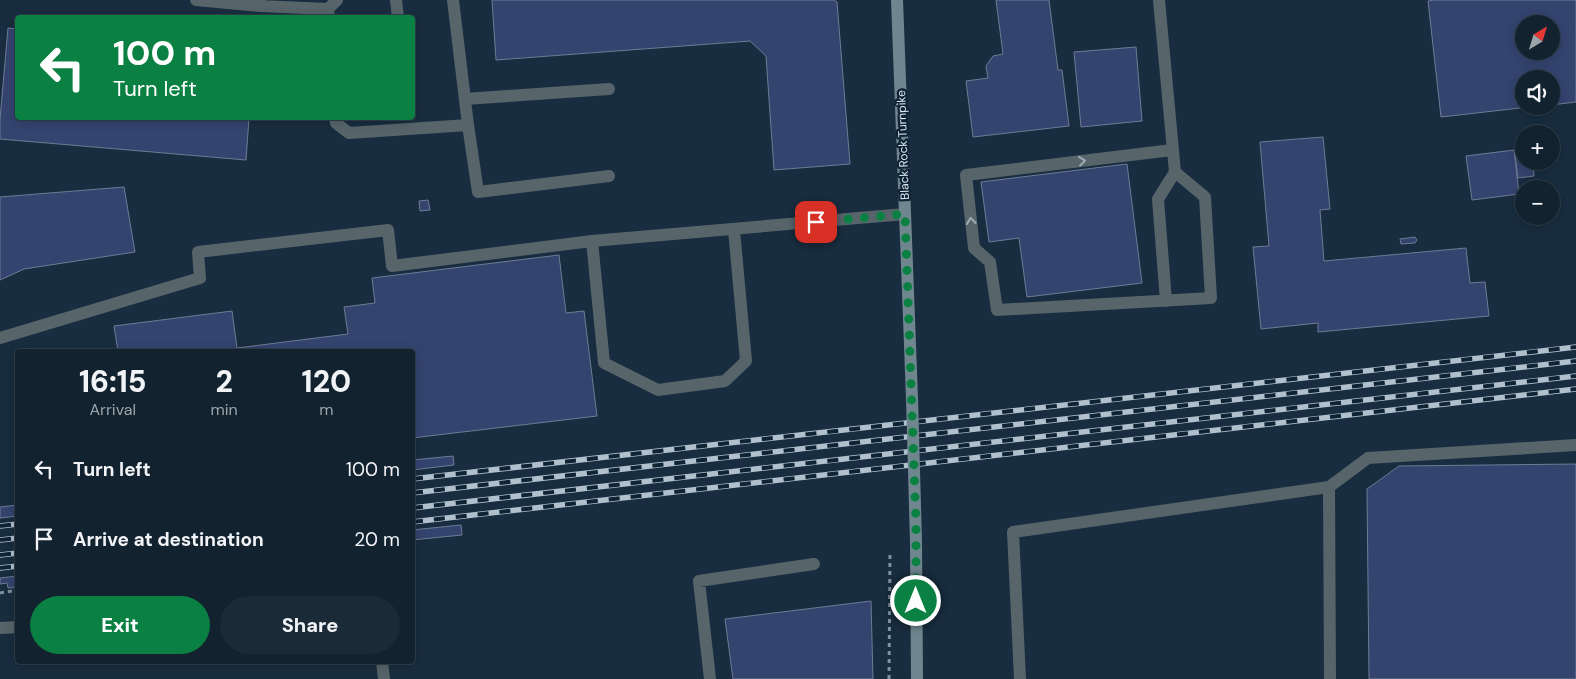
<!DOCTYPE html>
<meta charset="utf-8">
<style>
:root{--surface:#12222f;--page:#1b2a37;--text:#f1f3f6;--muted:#9ca4aa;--line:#313f4b;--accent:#0b8043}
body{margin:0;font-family:"DM Sans",sans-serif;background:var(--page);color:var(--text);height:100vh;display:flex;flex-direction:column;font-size:19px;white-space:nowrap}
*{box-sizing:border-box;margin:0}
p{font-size:16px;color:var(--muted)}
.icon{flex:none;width:28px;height:28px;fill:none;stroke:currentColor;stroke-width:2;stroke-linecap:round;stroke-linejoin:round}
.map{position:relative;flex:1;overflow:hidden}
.sheet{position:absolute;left:15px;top:349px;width:400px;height:315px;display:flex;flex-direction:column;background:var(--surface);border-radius:5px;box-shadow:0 2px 12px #0003,0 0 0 1px var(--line)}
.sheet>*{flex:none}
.guide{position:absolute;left:15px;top:15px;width:400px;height:105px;border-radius:5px;box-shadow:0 2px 12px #0003,0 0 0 1px var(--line);background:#0b8043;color:#fff;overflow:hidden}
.needle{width:32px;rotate:38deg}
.fabs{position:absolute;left:1515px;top:15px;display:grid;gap:10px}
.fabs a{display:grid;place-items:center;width:45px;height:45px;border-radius:50%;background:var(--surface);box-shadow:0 2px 12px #0003,0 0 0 1px var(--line);font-size:25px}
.pin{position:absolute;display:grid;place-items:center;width:42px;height:42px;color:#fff;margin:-21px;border-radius:10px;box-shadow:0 2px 8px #0006}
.me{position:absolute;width:55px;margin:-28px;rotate:0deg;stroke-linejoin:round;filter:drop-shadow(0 0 4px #0008)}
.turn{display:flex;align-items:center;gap:18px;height:105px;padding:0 15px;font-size:22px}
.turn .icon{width:65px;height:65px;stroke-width:2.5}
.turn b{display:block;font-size:35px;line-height:42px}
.eta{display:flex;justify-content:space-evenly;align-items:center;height:85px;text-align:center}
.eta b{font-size:30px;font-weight:800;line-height:35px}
.primary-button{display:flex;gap:10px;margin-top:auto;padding:10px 15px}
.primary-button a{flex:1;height:58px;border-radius:30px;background:var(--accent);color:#fff;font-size:20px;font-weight:800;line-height:58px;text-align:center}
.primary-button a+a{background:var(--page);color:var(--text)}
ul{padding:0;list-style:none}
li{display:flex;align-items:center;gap:15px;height:70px;padding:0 15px}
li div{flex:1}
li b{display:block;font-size:19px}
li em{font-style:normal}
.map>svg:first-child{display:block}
.building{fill:#33446f;stroke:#707b95;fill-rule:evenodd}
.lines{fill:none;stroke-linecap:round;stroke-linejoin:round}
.path{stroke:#8191a0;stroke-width:3;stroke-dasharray:4 4;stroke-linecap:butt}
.lane{stroke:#57656b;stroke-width:12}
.secondary{stroke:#70868f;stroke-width:12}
.rail-casing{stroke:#b1c0cd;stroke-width:5.5}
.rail{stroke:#0e2334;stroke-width:4;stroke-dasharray:11;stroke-linecap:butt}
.secondary-bridge{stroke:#70868f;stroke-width:12}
.oneway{stroke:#9facb6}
.route{stroke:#0b8043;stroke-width:9;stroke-dasharray:0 16.2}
.labels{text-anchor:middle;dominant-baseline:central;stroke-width:4.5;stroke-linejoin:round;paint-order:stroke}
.street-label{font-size:12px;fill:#dae7f3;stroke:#0e2334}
</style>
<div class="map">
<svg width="1576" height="679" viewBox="0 0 1576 679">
<rect width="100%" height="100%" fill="#182d3f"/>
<path class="building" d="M492,0h342l3,2 13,162 -76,6 -8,-114 -16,-15 -254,19z
M996,0h53l9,70h4l7,56 -96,11 -7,-56 22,-3 -2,-12 7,-10 10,-2z
M1434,0h142v102l-25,3v-26h-27v27h14l-97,11 -13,-116zM1524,24h27v27h-27z
M8,28l10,1v89h231l-3,42 -246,-21v-20z
M1136,47l6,74 -61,6 -7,-75z
M1323,137l7,72 -10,1 4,51 142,-13 4,35 15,-1 4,34 -171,16v-9l-57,6 -8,-82 16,-1 -9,-104z
M1514,150l5,44 -47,6 -6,-44z
M1524,154v7h9l1,15 -16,2 -3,-23z
M1127,164l15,119 -115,14 -8,-59 -30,4 -8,-60z
M124,187l11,65 -111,17 -24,11v-83z
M428,200l2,10 -10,1 -1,-10z
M1415,237l2,3 -2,3 -14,1 -1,-5z
M559,255l7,58 18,-2 13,105 -185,22v-87h-294l-4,-25 118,-15 5,37 111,-14 -4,-27 31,-4 -3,-25z
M453,456l1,9 -42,5v-10z
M1576,464v215h-207l-2,-190 32,-23z
M18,505v11l-18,2v-11z
M461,525l1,10 -50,5v-10z
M18,576v11l-10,1 -1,-5 -7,1v-6z
M871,601l2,78h-140l-8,-60z"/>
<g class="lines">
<path class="path" d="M0,593l18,-3
M889,679l1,-127"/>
<path class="lane" d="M196,0l64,6v-6
M396,0l2,18
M1159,0l16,172 30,25 6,101 -214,12 -7,-48 -16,-14 -8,-73 206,-25
M260,6l68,3
M329,18l-1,-9 9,-9
M465,99l144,-10
M335,118l1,5 13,10 119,-8 -15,-125
M468,125l10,67 131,-16
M592,241l12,122 54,27 67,-9 21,-20 -12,-131
M1166,301l-8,-102 17,-27
M0,338l200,-60 -2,-26 190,-22 4,36 200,-25 313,-27
M0,628l18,-1
M382,661l2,18
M710,679l-11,-98 115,-17
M1020,679l-7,-147 316,-45
M1330,679l-1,-192 39,-29 208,-13"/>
<path class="secondary" d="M897,0l15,398
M916,542l1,137"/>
<g class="rail-casing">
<path id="rail" d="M412,479l1164,-132
M412,493l1164,-132
M412,508l1164,-132
M412,522l1164,-133
M0,526l18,-2
M0,540l18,-2
M0,555l18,-2
M0,568l18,-2"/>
</g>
<use href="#rail" class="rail"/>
<path class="secondary-bridge" d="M912,398l4,144"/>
</g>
<defs><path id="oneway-chevron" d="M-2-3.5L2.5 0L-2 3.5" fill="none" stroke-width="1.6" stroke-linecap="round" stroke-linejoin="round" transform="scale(1.25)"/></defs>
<g class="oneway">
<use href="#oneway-chevron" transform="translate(1082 161) rotate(-7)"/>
<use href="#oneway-chevron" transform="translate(971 221) rotate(-96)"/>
</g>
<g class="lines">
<path class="route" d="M816,222l89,-8 11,310v77"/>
</g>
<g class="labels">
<g class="street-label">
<text transform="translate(903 145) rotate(-92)">Black Rock Turnpike</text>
</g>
</g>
</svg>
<div class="fabs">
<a><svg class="needle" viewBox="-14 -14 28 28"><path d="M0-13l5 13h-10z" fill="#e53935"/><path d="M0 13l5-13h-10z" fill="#9ca4aa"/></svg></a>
<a><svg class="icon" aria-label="sound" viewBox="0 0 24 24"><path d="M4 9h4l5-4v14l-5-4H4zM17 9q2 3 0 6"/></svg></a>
<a>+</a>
<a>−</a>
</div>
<div class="pin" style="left:816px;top:222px;background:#d93025"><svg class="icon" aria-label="arrive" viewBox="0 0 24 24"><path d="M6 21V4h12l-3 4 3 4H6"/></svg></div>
<svg class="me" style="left:916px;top:601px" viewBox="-20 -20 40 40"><circle r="17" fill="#0b8043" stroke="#fff" stroke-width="3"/><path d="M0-11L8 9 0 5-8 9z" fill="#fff"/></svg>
<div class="guide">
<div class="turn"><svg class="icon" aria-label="left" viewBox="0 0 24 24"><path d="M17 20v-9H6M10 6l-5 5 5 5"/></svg><div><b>100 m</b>Turn left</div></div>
</div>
<section class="sheet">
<div class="eta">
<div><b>16:15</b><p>Arrival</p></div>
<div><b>2</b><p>min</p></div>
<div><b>120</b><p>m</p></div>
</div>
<ul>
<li><svg class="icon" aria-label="left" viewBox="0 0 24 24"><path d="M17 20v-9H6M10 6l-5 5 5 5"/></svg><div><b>Turn left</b></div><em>100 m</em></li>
<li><svg class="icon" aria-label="arrive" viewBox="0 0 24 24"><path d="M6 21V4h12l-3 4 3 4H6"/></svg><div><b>Arrive at destination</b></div><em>20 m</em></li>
</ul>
<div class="primary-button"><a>Exit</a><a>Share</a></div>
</section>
</div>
